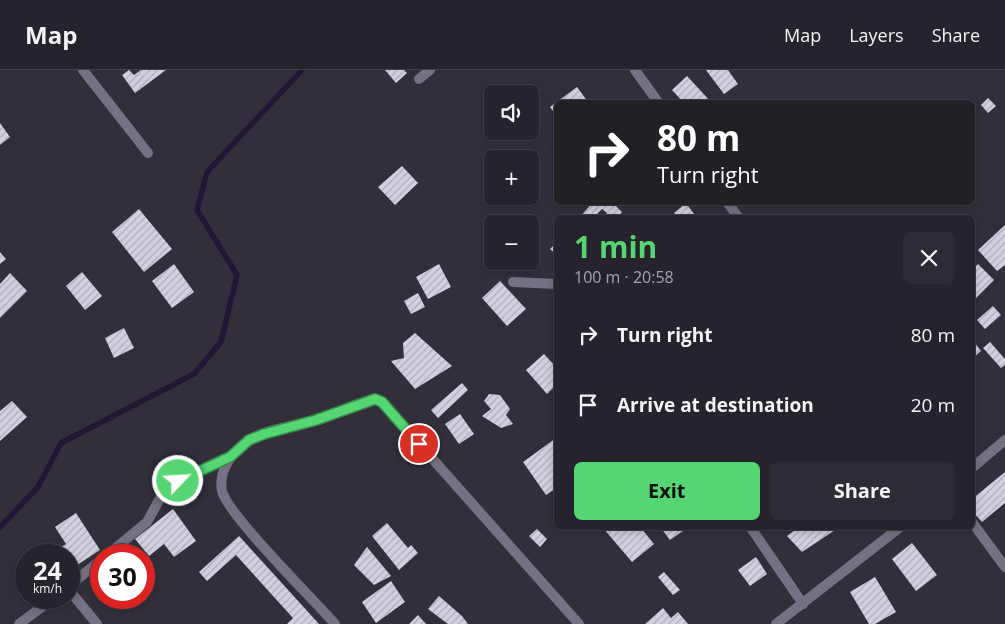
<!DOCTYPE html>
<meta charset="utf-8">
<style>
:root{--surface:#26232c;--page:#2e2b34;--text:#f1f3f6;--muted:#a4a4a9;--line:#424048;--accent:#55d672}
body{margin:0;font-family:"Open Sans",sans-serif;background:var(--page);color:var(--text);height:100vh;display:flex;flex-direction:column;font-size:19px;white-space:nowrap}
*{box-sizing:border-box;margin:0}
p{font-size:16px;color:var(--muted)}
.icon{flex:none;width:28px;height:28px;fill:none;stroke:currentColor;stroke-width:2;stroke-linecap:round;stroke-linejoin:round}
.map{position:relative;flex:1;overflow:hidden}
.drawer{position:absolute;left:554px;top:145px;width:421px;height:315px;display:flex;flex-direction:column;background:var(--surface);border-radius:8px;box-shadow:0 2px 8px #0003,0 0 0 1px var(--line)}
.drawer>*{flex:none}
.hud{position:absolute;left:554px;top:30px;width:421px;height:105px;border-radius:8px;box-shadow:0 2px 8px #0003,0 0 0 1px var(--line);background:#202124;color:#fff;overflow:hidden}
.fabs{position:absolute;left:484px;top:15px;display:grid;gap:10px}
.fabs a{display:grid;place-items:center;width:55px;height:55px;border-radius:8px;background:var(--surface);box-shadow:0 2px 8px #0003,0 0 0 1px var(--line);font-size:25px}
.speed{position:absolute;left:15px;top:474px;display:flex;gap:10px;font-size:25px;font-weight:700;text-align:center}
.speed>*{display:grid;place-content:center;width:65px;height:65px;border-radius:50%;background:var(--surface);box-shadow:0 2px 8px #0003,0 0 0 1px var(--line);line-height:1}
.speed small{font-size:12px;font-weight:400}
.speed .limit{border:8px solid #d22;background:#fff;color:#111}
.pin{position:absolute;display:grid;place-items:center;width:42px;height:42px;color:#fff;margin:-21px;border:2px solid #fff;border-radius:50%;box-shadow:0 1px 5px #0007}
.me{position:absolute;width:55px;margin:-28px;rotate:65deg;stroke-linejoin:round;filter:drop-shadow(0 0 4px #0008)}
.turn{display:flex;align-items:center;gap:18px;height:105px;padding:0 20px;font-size:22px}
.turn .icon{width:65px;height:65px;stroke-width:2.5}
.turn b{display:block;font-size:35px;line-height:42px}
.round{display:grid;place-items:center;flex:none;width:52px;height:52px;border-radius:8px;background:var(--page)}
.headline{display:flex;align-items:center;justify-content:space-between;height:85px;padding:0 20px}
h1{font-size:30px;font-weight:700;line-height:38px;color:var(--accent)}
.action{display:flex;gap:10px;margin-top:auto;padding:10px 20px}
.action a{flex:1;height:58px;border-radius:8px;background:var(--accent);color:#111;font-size:20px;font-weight:700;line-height:58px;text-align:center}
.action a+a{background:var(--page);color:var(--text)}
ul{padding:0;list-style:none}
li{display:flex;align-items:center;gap:15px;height:70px;padding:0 20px}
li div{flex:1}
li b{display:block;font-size:19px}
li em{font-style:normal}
header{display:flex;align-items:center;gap:30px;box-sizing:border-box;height:70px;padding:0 25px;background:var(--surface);border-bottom:1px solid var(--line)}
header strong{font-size:24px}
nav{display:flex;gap:28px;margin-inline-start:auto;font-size:18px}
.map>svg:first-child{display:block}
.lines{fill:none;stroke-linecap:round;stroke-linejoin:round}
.stream{stroke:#211734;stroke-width:5.5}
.building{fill:url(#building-hatch)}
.street{stroke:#767182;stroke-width:10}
.route-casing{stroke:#378b4a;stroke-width:12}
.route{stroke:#55d672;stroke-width:9}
</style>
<header>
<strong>Map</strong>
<nav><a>Map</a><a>Layers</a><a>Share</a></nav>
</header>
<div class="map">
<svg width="1005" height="554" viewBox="0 0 1005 554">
<defs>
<pattern id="building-hatch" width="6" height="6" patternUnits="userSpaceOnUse" patternTransform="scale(1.25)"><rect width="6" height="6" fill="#d3cfde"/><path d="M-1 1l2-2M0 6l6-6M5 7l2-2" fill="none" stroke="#afacb8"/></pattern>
</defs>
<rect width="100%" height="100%" fill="#322f3b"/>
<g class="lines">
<path class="stream" d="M0,457l38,-40 23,-44 133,-69 27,-32 16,-67 -40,-65 10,-38 95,-102"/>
</g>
<path class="building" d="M129,0l5,5 7,-5h25l-31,23 -13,-18z
M385,0h19l3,3 -11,10z
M706,0h22l10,14 -14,10z
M687,6l24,26h-28l-11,-12z
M577,17l11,15h-32v13l-6,-8z
M988,28l8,8 -8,7 -7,-8z
M0,53l10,14 -10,8z
M402,96l16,17 -23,22 -17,-18z
M593,132h19l10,10 -5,6h-15l5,-5 -5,-4 -9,9h-14z
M686,133l11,15h-20l-3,-5z
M139,139l33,40 -28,23 -32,-40z
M1005,155v40l-8,6 -19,-21z
M556,173v11l-6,-5z
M0,182l6,7 -6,5z
M174,194l20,28 -22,16 -20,-27z
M439,194l12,23 -23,12 -12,-22z
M978,194l16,16 -22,22v-32z
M82,202l20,24 -17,14 -19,-24z
M10,203l17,18 -27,27v-34z
M500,211l26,28 -19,17 -25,-28z
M418,223l7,14 -14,7 -7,-13z
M993,236l8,9 -16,14 -8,-9z
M124,258l10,20 -20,10 -9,-20z
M415,263l37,33 -37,23 -24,-28 13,-3 -1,-15z
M990,272l15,17v6l-4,3 -18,-20z
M975,273l6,8 -9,8v-14z
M544,284l12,13v18l-9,9 -21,-24z
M462,313l6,7 -30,28 -7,-8z
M489,324l11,1 10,14 -4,6 7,9 -12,4 -19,-12 9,-7 -7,-8z
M12,331l15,16 -27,24v-30z
M460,344l14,20 -15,10 -14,-20z
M556,368v50l-10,7 -23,-33z
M1005,402v31l-23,19 -10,-11v-12z
M173,439l23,32 -22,16 -10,-13 -15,12 -14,-17z
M76,443l24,37 -29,19 -2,-14h-8l-3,-6 8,-5 -11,-17z
M387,453l21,25 3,-3 7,8 -19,17 -27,-34z
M603,458h38l13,16 -22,18z
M661,458h26l-17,12z
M798,458h40l-36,24 -15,-16z
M537,459l10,10 -7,8 -11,-11z
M239,466l80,88h-32l6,-6 -57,-63 -29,26 -8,-9z
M912,473l25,32 -21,16 -24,-32z
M367,477l24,29 -17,9 -20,-20z
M756,487l11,17 -17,12 -12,-16z
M664,502l16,18 -7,5 -15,-18z
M875,507l21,35 -21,12h-6l-19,-32z
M391,511l14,21 -29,21 -14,-21z
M439,526l23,20 6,8h-20l-20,-15z
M663,538l8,10 7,-6 10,12h-43z
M418,545l8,9h-17z"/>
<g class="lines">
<path class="street" d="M83,0l65,83
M635,0l23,32
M419,9l11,-9
M727,132l12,16
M513,212l43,2
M972,398l33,-28
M972,452l33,45
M751,458l52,76
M107,485l40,-33 16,-29 15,-12 52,-24
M69,516l32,-26
M69,520l28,34
M19,554l35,-26
M335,554c-20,-23 -108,-110 -113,-133 -4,-21 11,-40 27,-51 19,-12 45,-13 66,-19 20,-6 39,-18 60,-22l7,3 197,222
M776,554l123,-96"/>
</g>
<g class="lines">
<g class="route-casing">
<path id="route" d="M178,411l52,-24 19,-17 15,-6 52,-14 59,-21 7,3 37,42"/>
</g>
<use href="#route" class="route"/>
</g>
</svg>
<div class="fabs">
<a><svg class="icon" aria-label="sound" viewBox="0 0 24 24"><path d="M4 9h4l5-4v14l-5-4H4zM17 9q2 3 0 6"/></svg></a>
<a>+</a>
<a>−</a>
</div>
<div class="speed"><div>24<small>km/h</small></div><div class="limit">30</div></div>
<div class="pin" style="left:419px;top:374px;background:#d93025"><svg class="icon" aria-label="arrive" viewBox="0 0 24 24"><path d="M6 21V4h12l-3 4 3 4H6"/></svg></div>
<svg class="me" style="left:178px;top:411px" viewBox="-20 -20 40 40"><circle r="17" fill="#55d672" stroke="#fff" stroke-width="3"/><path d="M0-11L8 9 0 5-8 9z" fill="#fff"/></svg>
<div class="hud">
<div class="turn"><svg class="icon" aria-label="right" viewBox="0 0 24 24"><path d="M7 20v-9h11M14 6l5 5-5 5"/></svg><div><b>80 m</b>Turn right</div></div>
</div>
<section class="drawer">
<div class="headline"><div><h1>1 min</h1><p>100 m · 20:58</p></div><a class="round"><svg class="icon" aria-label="close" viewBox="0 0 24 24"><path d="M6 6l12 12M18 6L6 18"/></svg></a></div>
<ul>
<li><svg class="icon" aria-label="right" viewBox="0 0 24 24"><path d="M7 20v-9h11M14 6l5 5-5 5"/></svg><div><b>Turn right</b></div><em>80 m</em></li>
<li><svg class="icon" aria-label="arrive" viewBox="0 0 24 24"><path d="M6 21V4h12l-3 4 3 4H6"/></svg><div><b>Arrive at destination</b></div><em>20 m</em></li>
</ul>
<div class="action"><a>Exit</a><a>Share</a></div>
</section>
</div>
